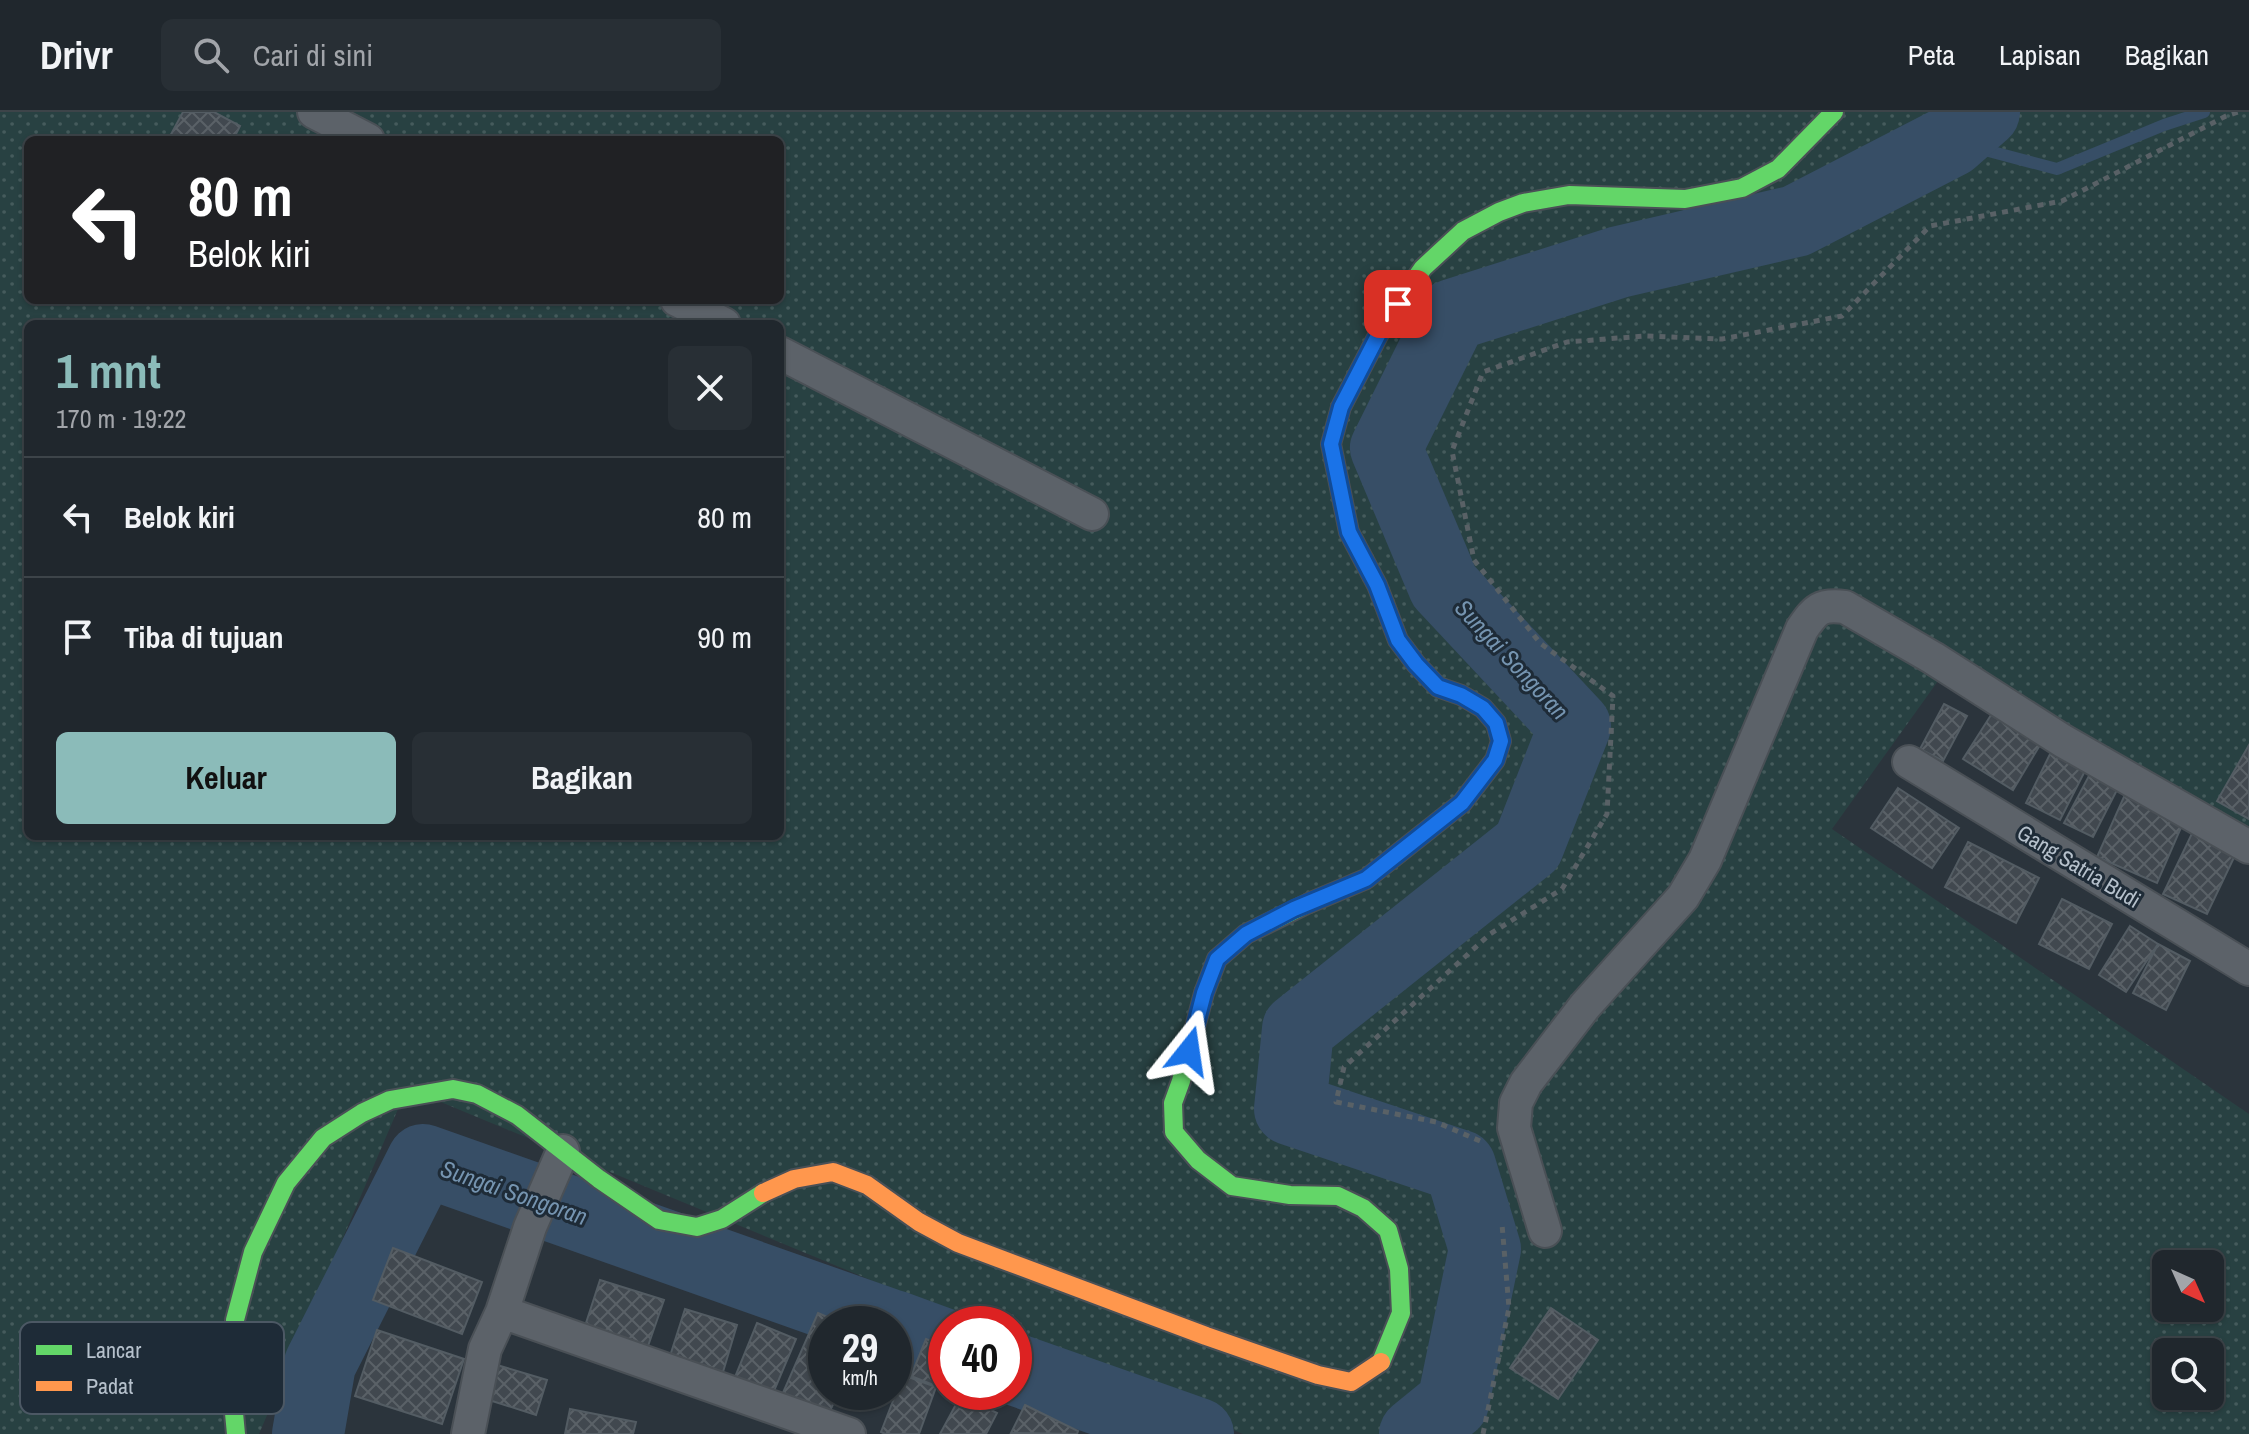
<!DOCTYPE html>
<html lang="id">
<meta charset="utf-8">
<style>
:root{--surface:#20272d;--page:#282f35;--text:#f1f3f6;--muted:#a2a5aa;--line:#3d4449;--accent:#8bbbb9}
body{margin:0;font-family:"Archivo Narrow",sans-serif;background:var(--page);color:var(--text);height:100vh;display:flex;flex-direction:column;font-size:30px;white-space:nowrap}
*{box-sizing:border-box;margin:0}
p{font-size:26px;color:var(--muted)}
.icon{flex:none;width:44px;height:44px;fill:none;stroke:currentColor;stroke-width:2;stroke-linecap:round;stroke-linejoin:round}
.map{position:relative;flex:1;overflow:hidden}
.panel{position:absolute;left:24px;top:208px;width:760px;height:520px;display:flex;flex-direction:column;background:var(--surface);border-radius:12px;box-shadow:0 2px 6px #0004,0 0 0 2px var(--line)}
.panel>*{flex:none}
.guide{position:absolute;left:24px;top:24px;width:760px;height:168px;border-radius:12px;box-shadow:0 2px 6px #0004,0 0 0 2px var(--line);background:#202124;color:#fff;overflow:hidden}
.needle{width:52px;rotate:135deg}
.controls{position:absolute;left:2152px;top:1138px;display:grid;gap:16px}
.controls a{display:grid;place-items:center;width:72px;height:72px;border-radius:12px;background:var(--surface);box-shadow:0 2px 6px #0004,0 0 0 2px var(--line);font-size:40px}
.speed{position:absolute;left:808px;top:1194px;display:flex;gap:16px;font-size:40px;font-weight:700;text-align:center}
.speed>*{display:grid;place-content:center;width:104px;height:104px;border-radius:50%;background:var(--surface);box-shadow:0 2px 6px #0004,0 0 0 2px var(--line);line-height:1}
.speed small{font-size:20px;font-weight:400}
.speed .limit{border:12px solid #d22;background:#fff;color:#111}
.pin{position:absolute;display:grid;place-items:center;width:68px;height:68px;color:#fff;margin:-34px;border-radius:16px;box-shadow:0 4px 12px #0006}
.me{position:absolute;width:88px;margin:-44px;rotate:15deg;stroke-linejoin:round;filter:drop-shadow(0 0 6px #0008)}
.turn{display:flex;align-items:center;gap:28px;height:168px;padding:0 32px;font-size:36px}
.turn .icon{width:104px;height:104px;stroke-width:2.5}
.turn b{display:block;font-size:56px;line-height:68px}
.round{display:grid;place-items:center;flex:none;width:84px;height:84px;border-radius:12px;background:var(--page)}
.head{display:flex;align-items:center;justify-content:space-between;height:136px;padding:0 32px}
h1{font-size:48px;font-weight:700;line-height:60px;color:var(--accent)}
.button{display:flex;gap:16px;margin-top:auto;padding:16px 32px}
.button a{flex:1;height:92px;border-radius:12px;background:var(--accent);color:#111;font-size:32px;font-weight:700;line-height:92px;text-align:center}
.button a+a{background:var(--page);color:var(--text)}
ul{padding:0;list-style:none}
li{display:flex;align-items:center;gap:24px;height:120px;padding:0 32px;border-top:2px solid var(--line)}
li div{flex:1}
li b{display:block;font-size:30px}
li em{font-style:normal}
header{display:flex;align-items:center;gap:48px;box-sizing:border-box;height:112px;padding:0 40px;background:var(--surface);border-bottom:2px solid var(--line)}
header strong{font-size:38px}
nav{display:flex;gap:44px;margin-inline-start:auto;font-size:28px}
.search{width:560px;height:72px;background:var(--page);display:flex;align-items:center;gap:20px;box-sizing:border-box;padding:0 28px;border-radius:12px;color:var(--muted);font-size:30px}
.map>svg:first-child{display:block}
.grass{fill:url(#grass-dots);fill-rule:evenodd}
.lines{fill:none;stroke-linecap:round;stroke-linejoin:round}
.stream{stroke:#374e66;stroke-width:12}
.river{stroke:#374e66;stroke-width:72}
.building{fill:url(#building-cross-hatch);stroke:#535c63;stroke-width:2}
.street-casing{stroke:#4a5056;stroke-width:36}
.fast-casing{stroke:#4a5056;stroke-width:22}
.slow-casing{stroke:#4a5056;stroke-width:22}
.path{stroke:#596166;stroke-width:5;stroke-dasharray:6 6;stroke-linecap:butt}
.street{stroke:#5c6269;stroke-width:32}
.fast{stroke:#63d668;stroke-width:18}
.slow{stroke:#ff974d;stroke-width:18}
.route-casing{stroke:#114b97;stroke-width:20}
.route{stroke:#1a73e8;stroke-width:14}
.labels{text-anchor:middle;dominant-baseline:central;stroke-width:6;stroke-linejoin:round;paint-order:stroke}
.street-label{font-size:22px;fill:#b6c1cc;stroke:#1e2b37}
.water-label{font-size:24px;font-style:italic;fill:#7594b0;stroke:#1e2b37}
.key{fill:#1e2b37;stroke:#4c5864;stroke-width:2}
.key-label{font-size:22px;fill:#b6c1cc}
</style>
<header>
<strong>Drivr</strong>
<div class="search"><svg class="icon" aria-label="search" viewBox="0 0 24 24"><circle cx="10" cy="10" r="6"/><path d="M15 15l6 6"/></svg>Cari di sini</div>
<nav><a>Peta</a><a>Lapisan</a><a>Bagikan</a></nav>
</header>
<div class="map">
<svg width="2249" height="1322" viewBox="0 0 2249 1322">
<defs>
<pattern id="grass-dots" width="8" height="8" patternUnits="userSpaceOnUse" patternTransform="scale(2)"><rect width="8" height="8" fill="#284142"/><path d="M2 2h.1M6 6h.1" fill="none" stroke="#455b5c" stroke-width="1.8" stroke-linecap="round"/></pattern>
<pattern id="building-cross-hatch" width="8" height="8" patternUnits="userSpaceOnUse" patternTransform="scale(2)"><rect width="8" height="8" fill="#41484f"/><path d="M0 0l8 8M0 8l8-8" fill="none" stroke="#5a6167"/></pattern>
</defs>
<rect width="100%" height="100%" fill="#2b343c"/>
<path class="grass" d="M0,0h2249v719l-306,-157 -111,155 417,285v320h-1006l-229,-95v-15h-37l-570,-236 -148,346h-259zM28,28h752v160h-752zM28,212h752v512h-752zM2166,1152h44v44h-44zM2166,1240h44v44h-44z"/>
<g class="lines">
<path class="stream" d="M1951,29l106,28 107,-44 40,-13"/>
<path class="river" d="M894,1214l52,19
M1014,1257l184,65
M308,1322l12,-70 103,-204 464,164
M1415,1322l38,-31 32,-154 -25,-83 -170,-57 8,-80 230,-183 47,-120 -131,-140 -58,-138 66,-133 167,-53 177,-41 155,-80 33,-29"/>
</g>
<path class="building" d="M183,0h31l26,14 -7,14h-65z
M1944,592l23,12 -24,45 -23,-12z
M1991,603l49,30 -27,45 -50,-31z
M2249,633v74l-32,-18z
M2052,638l35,17 -27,53 -34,-17z
M2091,660l28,14 -26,51 -29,-14z
M1898,676l61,40 -27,40 -61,-40z
M2127,678l59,26 -29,67 -60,-26z
M2196,713l44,20 -33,69 -44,-20z
M1968,730l71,36 -23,45 -71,-36z
M2062,787l50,25 -23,45 -50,-25z
M2130,814l28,18 -32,48 -27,-17z
M2158,832l32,17 -24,49 -33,-17z
M393,1136l89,34 -20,52 -89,-34z
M600,1168l64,20 -16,46 -63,-20z
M1551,1196l47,32 -40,59 -48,-31z
M685,1197l52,16 -14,47 -53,-16z
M818,1201l25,11h-17v68h13l-11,23 -46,-20z
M757,1211l39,16 -25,59 -38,-16z
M377,1218l87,29 -22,65 -87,-28z
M926,1227l20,8v43l-35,-14z
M497,1253l50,15 -11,35 -50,-16z
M903,1263l33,12 -17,47h-34l-4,-2z
M961,1283l36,18 -11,21h-46z
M1025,1293l53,26 -1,3 -66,-1z
M570,1297l66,13 -3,12h-68z"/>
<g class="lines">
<g class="street-casing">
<path id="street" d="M314,0l54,28
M677,188l47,24
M780,241l312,161
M1909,650l340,207
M1545,1119l-31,-103 2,-25 10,-20 59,-77 98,-109 22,-37 97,-231c14,-20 18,-25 43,-22l88,51 130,83 186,106
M502,1200l28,-85 33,-76
M468,1322l17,-85 17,-37 347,122"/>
</g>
<g class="fast-casing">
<path id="fast" d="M1384,491l-7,-18 -28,-53 -18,-88 10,-37 44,-85 38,-54 40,-37 36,-19 24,-9 46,-8 116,4 57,-11 36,-19 56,-57
M1309,791l-63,31 -29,25 -13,34 -23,88 -8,22 1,29 24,28 34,26 58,9 48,1 25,12 25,22 11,39 2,44 -20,49
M236,1322l-2,-21 1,-93 18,-68 33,-69 37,-45 39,-25 28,-13 63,-11 24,5 40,21 82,64 60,41 38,7 25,-8 41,-26"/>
</g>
<g class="slow-casing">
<path id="slow" d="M1309,791l57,-24 96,-76 33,-43 6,-19 -5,-18 -13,-15 -22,-13 -23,-8 -22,-23 -18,-24 -14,-37
M763,1081l31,-14 39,-7 34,13 52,37 39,21 248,93 112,39 33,7 30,-20"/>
</g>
<path class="path" d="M1480,1029l-44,-19 -100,-20 8,-35 146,-133 72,-45 45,-75 6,-118 -73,-53 -66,-83 -22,-109 31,-79 84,-30 78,-6 77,3 120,-23 88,-90 132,-25 164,-85 12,-4
M1483,1322l26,-126 -7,-84"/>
<use href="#street" class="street"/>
<use href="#fast" class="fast"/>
<use href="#slow" class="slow"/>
</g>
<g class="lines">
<g class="route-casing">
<path id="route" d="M1189,939l15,-58 13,-34 29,-25 48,-25 72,-30 96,-76 33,-43 6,-19 -5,-18 -13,-15 -22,-13 -23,-8 -22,-23 -18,-24 -21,-55 -28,-53 -18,-88 10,-37 44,-85 13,-18"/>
</g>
<use href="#route" class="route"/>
</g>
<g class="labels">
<g class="street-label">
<text transform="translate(2079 754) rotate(31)">Gang Satria Budi</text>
</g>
<g class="water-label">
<text transform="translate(1512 547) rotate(47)">Sungai Songoran</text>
<text transform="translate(514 1080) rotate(19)">Sungai Songoran</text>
</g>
</g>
<rect x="20" y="1210" width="264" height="92" rx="12" class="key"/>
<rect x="36" y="1233" width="36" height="10" fill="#63d668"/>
<rect x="36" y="1269" width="36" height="10" fill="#ff974d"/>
<g class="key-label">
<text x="86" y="1246">Lancar</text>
<text x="86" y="1282">Padat</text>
</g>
</svg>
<div class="controls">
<a><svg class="needle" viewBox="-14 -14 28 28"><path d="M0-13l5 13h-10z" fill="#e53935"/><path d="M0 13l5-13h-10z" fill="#a2a5aa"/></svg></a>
<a><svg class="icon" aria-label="search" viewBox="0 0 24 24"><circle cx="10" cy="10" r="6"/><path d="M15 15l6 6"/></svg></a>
</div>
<div class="speed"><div>29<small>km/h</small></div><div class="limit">40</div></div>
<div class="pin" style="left:1398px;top:192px;background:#d93025"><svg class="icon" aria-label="arrive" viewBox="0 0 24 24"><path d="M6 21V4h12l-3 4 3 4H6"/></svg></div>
<svg class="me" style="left:1189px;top:939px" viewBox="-20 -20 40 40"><path d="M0-17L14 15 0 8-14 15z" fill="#1a73e8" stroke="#fff" stroke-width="4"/></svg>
<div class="guide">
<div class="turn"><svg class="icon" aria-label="left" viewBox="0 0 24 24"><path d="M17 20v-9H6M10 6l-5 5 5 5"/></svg><div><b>80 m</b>Belok kiri</div></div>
</div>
<section class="panel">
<div class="head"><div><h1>1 mnt</h1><p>170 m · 19:22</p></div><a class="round"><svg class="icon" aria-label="close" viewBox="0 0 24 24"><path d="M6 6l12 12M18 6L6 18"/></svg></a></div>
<ul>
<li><svg class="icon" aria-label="left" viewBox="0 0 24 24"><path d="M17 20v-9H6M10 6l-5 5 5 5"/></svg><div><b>Belok kiri</b></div><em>80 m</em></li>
<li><svg class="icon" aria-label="arrive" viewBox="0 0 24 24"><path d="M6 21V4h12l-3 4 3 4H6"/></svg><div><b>Tiba di tujuan</b></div><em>90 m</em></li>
</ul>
<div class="button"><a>Keluar</a><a>Bagikan</a></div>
</section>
</div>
